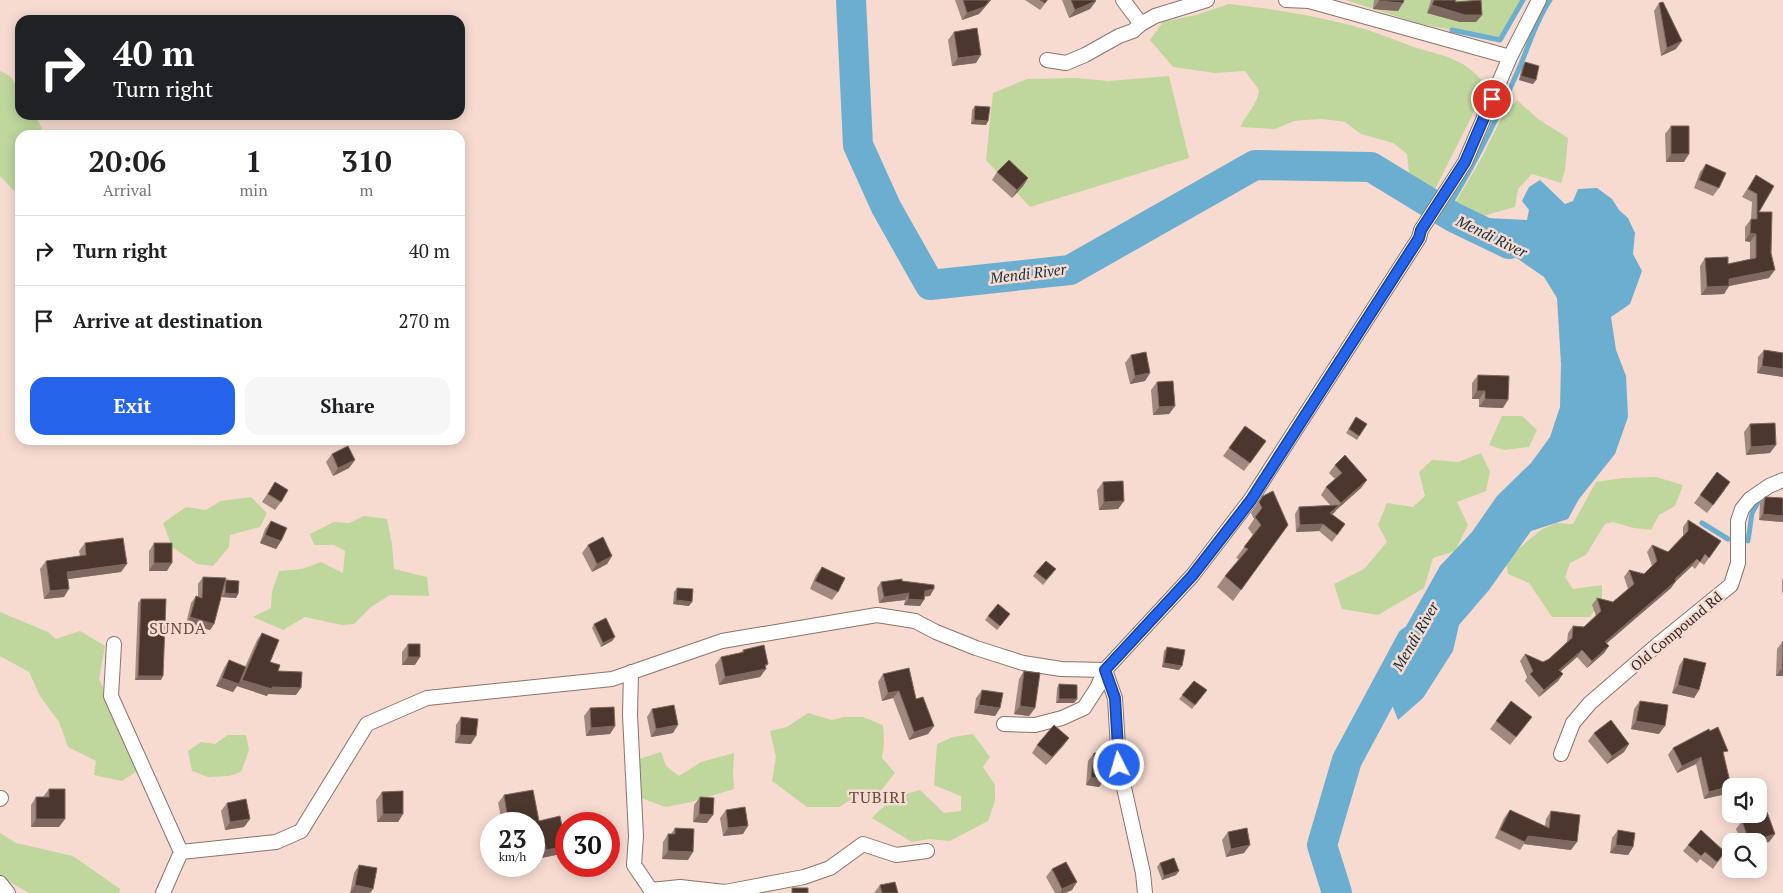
<!DOCTYPE html>
<style>
:root{--surface:#fff;--page:#f6f6f6;--text:#202124;--muted:#757577;--line:#e0e0e0;--accent:#2563eb}
body{margin:0;font-family:"PT Serif",serif;background:var(--page);color:var(--text);height:100vh;display:flex;flex-direction:column;font-size:19px;white-space:nowrap}
*{box-sizing:border-box;margin:0}
p{font-size:16px;color:var(--muted)}
.icon{flex:none;width:28px;height:28px;fill:none;stroke:currentColor;stroke-width:2;stroke-linecap:round;stroke-linejoin:round}
.map{position:relative;flex:1;overflow:hidden}
.drawer{position:absolute;left:15px;top:130px;width:450px;height:315px;display:flex;flex-direction:column;background:var(--surface);border-radius:15px;box-shadow:0 2px 12px #0003}
.drawer>*{flex:none}
.hud{position:absolute;left:15px;top:15px;width:450px;height:105px;border-radius:15px;box-shadow:0 2px 12px #0003;background:#202124;color:#fff;overflow:hidden}
.tools{position:absolute;left:1722px;top:778px;display:grid;gap:10px}
.tools a{display:grid;place-items:center;width:45px;height:45px;border-radius:10px;background:var(--surface);box-shadow:0 2px 12px #0003;font-size:25px}
.speed{position:absolute;left:480px;top:812px;display:flex;gap:10px;font-size:25px;font-weight:700;text-align:center}
.speed>*{display:grid;place-content:center;width:65px;height:65px;border-radius:50%;background:var(--surface);box-shadow:0 2px 12px #0003;line-height:1}
.speed small{font-size:12px;font-weight:400}
.speed .limit{border:8px solid #d22;background:#fff;color:#111}
.pin{position:absolute;display:grid;place-items:center;width:42px;height:42px;color:#fff;margin:-21px;border:2px solid #fff;border-radius:50%;box-shadow:0 1px 5px #0007}
.me{position:absolute;width:55px;margin:-28px;rotate:355deg;stroke-linejoin:round;filter:drop-shadow(0 0 4px #0008)}
.turn{display:flex;align-items:center;gap:18px;height:105px;padding:0 15px;font-size:22px}
.turn .icon{width:65px;height:65px;stroke-width:2.5}
.turn b{display:block;font-size:35px;line-height:42px}
.eta{display:flex;justify-content:space-evenly;align-items:center;height:85px;text-align:center}
.eta b{font-size:30px;font-weight:600;line-height:35px}
.cta{display:flex;gap:10px;margin-top:auto;padding:10px 15px}
.cta a{flex:1;height:58px;border-radius:15px;background:var(--accent);color:#fff;font-size:20px;font-weight:600;line-height:58px;text-align:center}
.cta a+a{background:var(--page);color:var(--text)}
ul{padding:0;list-style:none}
li{display:flex;align-items:center;gap:15px;height:70px;padding:0 15px;border-top:1px solid var(--line)}
li div{flex:1}
li b{display:block;font-size:19px}
li em{font-style:normal}
.map>svg:first-child{display:block}
.green{fill:#bfd69d}
.water{fill:#6caecf}
.lines{fill:none;stroke-linecap:round;stroke-linejoin:round}
.stream{stroke:#6caecf;stroke-width:5}
.river{stroke:#6caecf;stroke-width:30}
.street-casing{stroke:#8b7369;stroke-width:16}
.street{stroke:#fff;stroke-width:14}
.wall{fill:#a2897f}
.shaded-wall{fill:#7f685f}
.building{fill:#4c372e;stroke:#7f685f}
.route-casing{stroke:#184099;stroke-width:12}
.route{stroke:#2563eb;stroke-width:9}
.labels{text-anchor:middle;dominant-baseline:central;stroke-width:5;stroke-linejoin:round;paint-order:stroke}
.street-label{font-size:14px;fill:#2f2521;stroke:#f7dbd0}
.water-label{font-size:15px;font-style:italic;fill:#0f2f3d;stroke:#f7dbd0}
.quarter-label{font-size:16px;letter-spacing:1px;fill:#624b42;stroke:#f7dbd0}
</style>
<div class="map">
<svg width="1783" height="893" viewBox="0 0 1783 893">
<rect width="100%" height="100%" fill="#f7dbd0"/>
<path class="green" d="M1346,0h177l-23,40 -83,-17z
M1229,4c47,5 94,13 139,26 15,5 29,11 43,16 31,11 50,9 73,37l-12,33 -39,77 -16,8 -7,-19 -3,-28 -14,-11 -32,-9 -16,-12 -22,-3 -19,1 -10,1 -19,8 -35,-2c7,-14 17,-21 19,-37l-14,-19 -30,2 -42,-6 -23,-27 13,-18 33,-7z
M0,71c20,7 20,26 20,44h15l10,20h-25v62l-20,-21z
M1169,76l20,82 -159,49 -44,-47 7,-67 34,-14 49,-1 32,3z
M1517,100l21,19 30,19 -3,32 -4,13 -29,-9 -14,15 -3,18 -43,12 -21,-9 30,-51 20,-40z
M1502,416h20l15,14 -8,17 -25,3 -15,-5z
M1481,453l9,19 -4,19 -29,11 11,23 -13,26 -22,7 -9,30 -46,27 -36,-6 -8,-25 30,-15 23,-27 -9,-17 9,-22 26,4 12,-11 -6,-24 13,-12 26,2z
M1656,477l27,8 -8,21 -16,9 -8,15 -17,-2 -21,-6 -8,2 -19,31 -16,8 -5,14 8,12 29,-4v14l-12,18h-38l-23,-34 -21,-9 -2,-15 35,-29 15,-7 17,1 23,-42 27,-4z
M251,497l16,16 -7,14 -30,8 -1,12 -16,19 -16,-2 -25,-17 -9,-24 23,-16 20,3 15,-9z
M364,516l23,3 5,25 2,25 33,8 2,19 -39,-1 -19,12 -17,17 -12,1 -37,-8 -22,13 -30,-13 18,-9 1,-16 7,-21 23,-2 19,-7 22,11 2,-22 -11,-6h-20l-4,-11 24,-12 15,1z
M0,612l48,20 8,7 24,-8 25,15 -6,33 27,58 11,34 -15,10 -28,-6 2,-14 -28,-14 -9,-25 -19,-26 -11,-24 -29,-16z
M808,713l24,7 12,-3h19l20,8 1,18 -2,15 13,15 -23,29 -10,-9 -23,14h-32l-35,-26 4,-24 -6,-26 17,-4z
M973,734l17,23 -7,10 12,18v16l-7,20 -38,20 -21,-2 -17,3 -40,-24c17,-18 25,-22 48,-28l24,23 17,-2v-15l-27,-11 3,-41 16,-7z
M228,735h18l3,15 -8,22 -12,4 -21,1 -16,-6 -4,-20 13,-9 14,2z
M661,752l5,14 13,10 22,-14 33,-9 -1,20 1,16 -43,13 -25,5 -25,-9 -2,-39z
M0,833l16,10 57,13 47,33 -1,4h-90l-29,-17z"/>
<path class="water" d="M1540,180l25,24 8,-3 5,-12 19,-1 15,11 7,11 9,8 7,15 -2,21 9,17 -12,33 -19,13 5,33 10,26 2,41 -13,37 -36,45 -11,20 -37,12 -42,59 -30,35 -6,26 -30,47 -25,22 -7,-18v-49l49,-87 32,-34 25,-36 34,-33 19,-26 10,-30 1,-43 -4,-66 -13,-21 -39,-27 -47,-17 30,-15 39,2 2,-10 -7,-9 7,-14z"/>
<g class="lines">
<path class="stream" d="M1452,30l48,10 23,-40
M1445,212c28,-44 51,-91 72,-139 11,-24 18,-51 33,-73
M1702,523l26,16
M1748,541l4,-28 9,-16"/>
<path class="river" d="M851,0l7,145 28,62 44,78 140,-15 185,-105 116,2 82,50 56,27
M1337,893l-15,-48 25,-85 64,-119"/>
<g class="street-casing">
<path id="street" d="M1123,0l18,24
M1286,0l23,1 201,56
M1047,60l19,3 19,-8 34,-19 14,-5 8,-7 14,-8 52,-16
M114,644l-3,52 70,156 95,-10 25,-11 66,-107 60,-26 185,-19 110,-38 155,-26 38,6 21,11 40,16 47,15 38,6 44,1 -8,18 -13,20 -22,10 -27,7 -31,-1
M631,672l-1,43 6,121 -2,29 19,28
M1561,754l12,-31 17,-20 66,-57 75,-61 7,-22v-42l4,-12 8,-10 19,-13 14,-6
M0,799l1,-1
M0,883l8,10
M651,890l29,-3 45,5 79,-15 26,-9 33,-24 33,11 31,-4
M163,893l18,-41
M1145,893l-2,-20 -24,-108 -4,-67 -10,-28 87,-94 59,-77 168,-261 2,-8 44,-68 45,-105 29,-57"/>
</g>
<use href="#street" class="street"/>
</g>
<path class="wall" d="M955,0h36l-12,14 -17,6z
M1025,0h23l-8,10z
M1062,0h33l1,1 -6,8 -21,9z
M1374,0h30l-6,11 -25,-2z
M1431,0h25l-1,2 27,13 -6,7h-16l-33,-9z
M1659,3l17,46 -15,7 -7,-45z
M954,32l22,31 -24,3 -4,-26z
M1525,62l11,18 -3,4 -14,-4 3,-14z
M975,106l13,15 -2,4 -15,-1 1,-14z
M1671,126l13,36h-18l-1,-28z
M1706,164l13,24 -6,8 -19,-8 6,-16z
M997,172l31,6 -5,8 -11,12 -20,-18z
M1756,175l3,37 10,66 -40,8 -5,8 -23,1 -1,-29 5,-8 23,6 22,-5v-17l-5,-1v-14l6,-8 1,-17 -10,-5z
M1764,350l19,3v24l-26,-4 1,-16z
M1131,355l19,18 -5,8 -15,3 -5,-21z
M1478,375l25,33 -24,-1v-8h-7v-16z
M1157,382l18,24 -6,8 -16,1 -2,-25z
M1356,417l11,7 -10,16 -11,-7z
M1750,424l20,29 -24,2 -2,-23z
M1245,426l21,15 -22,30 -21,-15z
M332,454l23,6 -6,8 -16,8 -7,-14z
M1335,465l32,15 -6,8 -29,26 13,10 -13,18 -13,-11 -23,1 -1,-18 4,-7 31,-2 -9,-10 5,-8 9,-8 -6,-6z
M275,482l6,20 -6,8 -13,-8z
M1103,482l21,19 -6,8 -19,1 -2,-20z
M1725,490l-18,23 -13,-10 6,-8z
M1263,496l25,29 -55,76 -16,-14 8,-11 14,-17 -3,-1 17,-23 -5,-7 6,-9 -3,-6z
M1765,497l18,1v24l-24,-2 1,-17z
M1688,520l33,21 -17,24 -4,-3 -5,7 -3,-3 -16,15 -5,7 -64,55 2,3 -5,7 -17,15 -10,-11 -16,14 2,3 -5,7 -19,16 -14,-16 2,-4 -7,-16 5,-7 18,8 6,-3 18,-17 1,-9 5,-7 11,1 12,-11 -4,-11 5,-7 16,4 15,-13 -4,-12 5,-7 15,4 8,-8 -5,-14 5,-7 16,7 15,-16v-9z
M271,521l10,20 -5,8 -16,-6 5,-14z
M85,543l36,29 -53,7 -4,18 -20,2 -4,-30 6,-8 34,-5 -1,-5z
M154,543l13,28h-18v-20z
M588,545l24,11 -5,8 -15,8 -10,-19z
M822,567l16,25 -6,8 -22,-11 6,-14z
M1036,572l17,1 -10,12 -10,-9z
M203,577l23,3 12,14 -2,4 -14,-1v-3l-8,30 -4,6 -24,-6 5,-21 5,-7 2,1v-13z
M1783,578v15h-1v-13z
M902,581l28,15h-5l-5,10 -16,-1 1,-5 -26,3 -2,-15 4,-6z
M677,588l12,18 -16,-2 1,-12z
M141,599l20,81h-26l3,-77z
M988,616l19,2 -10,12 -12,-10z
M594,624l21,13 -3,4 -11,6 -9,-19z
M262,633l8,29 26,33 -28,-1 -1,2 -30,-10 -4,6 -17,-6 8,-18 5,-8 16,7 12,-27z
M1783,641v35h-7l1,-27z
M408,644l7,21h-13v-13z
M1167,647l12,23 -17,-3 2,-16z
M743,650l23,17 -6,10 -41,8 -4,-20 6,-8 20,-4z
M1684,658l15,32 -5,8 -22,-5 7,-27z
M1024,671l11,37 -6,8 -15,-2 5,-35z
M883,674l33,25 18,27 -6,8 -19,6 -16,-42 -11,3 -4,-19z
M1194,681l13,9 -15,19 -13,-10z
M1059,684l18,15 -3,4h-18l1,-15z
M982,690l18,18 -5,8 -21,-3 2,-15z
M1640,701l19,33 -28,-5 3,-20z
M590,708l25,18 -5,8 -24,2 -2,-20z
M652,709l21,24 -22,4 -4,-20z
M461,717l10,27 -16,-1 1,-18z
M1496,721l30,4 -16,20 -20,-16z
M1594,733l35,11 -5,8 -17,12 -19,-23z
M1069,738l-6,8 -17,19 -14,-12 5,-8z
M1673,748l51,8 2,38 -22,5 -8,-35 -19,9 -9,-18z
M1094,753l11,26 -6,8 -13,-2 2,-24z
M49,789l10,38h-28v-22l5,-8h7z
M382,792l21,22 -5,8h-21l-1,-22z
M504,795l35,26 27,22v3l-5,8 -20,4 -2,-6 -5,2v-30h-25v-3l-7,1 -4,-19z
M700,797l7,26 -14,-1 1,-17z
M227,803l23,16 -6,8 -19,3 -4,-19z
M726,810l17,24 -20,2 -3,-18z
M1510,810l35,16 1,-7 5,-8 20,39 -47,-6 -4,6 -25,-12 9,-20z
M1742,821l33,13 -6,8 -28,-1 -5,-12z
M675,828l13,32 -26,-1 1,-17 5,-8h3z
M1618,830l15,17 -5,8 -18,-2 2,-15z
M1228,832l16,21 -18,4 -4,-17z
M1688,845l37,7 -12,17 -13,-10 -3,4 -14,-12z
M1160,863l19,8 -3,4 -14,5 -5,-13z
M359,865l14,24 -3,4h-20l4,-20z
M1052,869l20,21 -7,3h-10l-9,-16z
M880,885l18,8h-24z"/>
<path class="shaded-wall" d="M990,0h1l-12,14 -17,6 5,-7z
M1096,1l-6,8 -21,9 6,-8z
M1379,1l24,2 -5,8 -25,-2z
M1432,5l50,10 -6,7h-16l-33,-9z
M1682,41l-6,8 -15,7 6,-8z
M981,55l-5,8 -24,3 6,-8z
M1521,76l15,4 -3,4 -14,-4z
M974,120l14,1 -2,4 -15,-1z
M1671,154h18l-5,8h-18z
M1028,178l-5,8 -11,12 5,-8z
M1750,233l6,1 -6,8 -5,-1z
M1775,270l-6,8 -40,8 -5,8 -23,1 6,-8 22,-8z
M1762,366l21,3v8l-26,-4z
M1150,373l-5,8 -15,3 5,-8z
M1477,391h8l-6,8h-7z
M1485,399l23,1 -5,8 -24,-1z
M1175,406l-6,8 -16,1 6,-8z
M1776,445l-6,8 -24,2 5,-8z
M355,460l-6,8 -16,8 5,-8z
M1367,480l-6,8 -26,23 6,-8z
M1124,501l-6,8 -19,1 5,-8z
M1339,505l-4,7 -9,8 4,-7z
M1763,514l20,2v6l-24,-2z
M1323,524l-4,7 -23,1 4,-7z
M265,535l16,6 -5,8 -16,-6z
M612,556l-5,8 -15,8 5,-8z
M1697,559l-5,7 -16,15 -5,7 -71,61 5,-7z
M154,563h18l-5,8h-18z
M127,564l-6,8 -60,8 6,-8z
M69,589l-5,8 -20,2 6,-8z
M934,589l-4,7 -9,1 4,-6z
M225,593l13,1 -2,4 -14,-1z
M909,593l-4,7 -26,3 5,-6z
M908,599l16,1 -4,6 -16,-1z
M676,600l16,2 -3,4 -16,-2z
M190,617l24,7 -4,6 -24,-6z
M615,637l-3,4 -11,6 2,-4z
M1609,646l-5,7 -17,15 5,-7z
M1582,650l-5,7 -23,20 5,-7z
M408,657h12l-5,8h-13z
M1164,663l18,3 -3,4 -17,-3z
M768,664l-4,5h2l-6,8 -41,8 6,-8z
M1782,668h1v8h-7z
M1563,674l-5,7 -19,16 5,-7z
M138,676h25l-2,4h-26z
M222,678l16,6 4,-4 30,7 29,1 -5,7 -28,-1 -1,2 -30,-10 -4,6 -17,-6z
M1678,685l21,5 -5,8 -22,-5z
M899,691l-6,7 -11,3 6,-8z
M1059,699h18l-3,4h-18z
M979,705l21,3 -5,8 -21,-3z
M1020,706l15,2 -6,8 -15,-2z
M1636,721l29,5 -6,8 -28,-5z
M678,725l-5,8 -22,4 5,-8z
M615,726l-5,8 -24,2 5,-8z
M934,726l-6,8 -19,6 5,-8z
M460,735l16,1 -5,8 -16,-1z
M1069,738l-6,8 -17,19 6,-8z
M1629,744l-5,8 -17,12 5,-8z
M1701,757l-5,7 -19,9 5,-7z
M1091,777l14,2 -6,8 -13,-2z
M1731,787l-5,7 -22,5 5,-7z
M514,813l-5,8 -7,1 5,-8z
M383,814h20l-5,8h-21z
M699,814l14,1 -6,8 -14,-1z
M517,817l-4,7h-2l4,-6z
M36,819h29l-6,8h-28z
M250,819l-6,8 -19,3 5,-8z
M748,826l-5,8 -20,2 5,-8z
M1775,834l-6,8 -10,3v-4h-5z
M1528,836l49,6 -6,8 -47,-6z
M545,844l-6,8 -5,2v-6z
M1250,845l-6,8 -18,4 5,-8z
M1616,845l17,2 -5,8 -18,-2z
M566,846l-5,8 -20,4 5,-8z
M668,851l25,1 -5,8 -26,-1z
M1179,871l-3,4 -14,5 2,-4z
M1077,882l-5,8 -7,3h-5l2,-4z
M355,885l18,4 -3,4h-20z"/>
<path class="building" d="M963,0h27l-6,7 -17,6z
M1040,0h7l-2,3z
M1071,0h24l1,1 -21,9z
M1379,0h25l-1,3 -24,-2z
M1434,0h22l-1,2 26,-2 1,15h-17l-33,-10z
M1663,2l19,39 -15,7 -8,-45z
M977,28l4,27 -23,3 -4,-26z
M1525,62l14,4 -3,14 -15,-4z
M975,106l15,1 -2,14 -14,-1z
M1671,126h18v28h-18z
M1009,160l19,18 -11,12 -20,-18z
M1706,164l20,9 -7,15 -20,-8z
M1756,175l18,11 -15,26h13l-1,41 4,17 -46,9v7l-22,1 -2,-29 23,-1v7l28,-6v-24l-6,-1 1,-14h6v-25l-9,-5z
M1764,350l19,3v16l-21,-3z
M1146,352l4,21 -15,3 -4,-21z
M1478,375l31,1 -1,24 -23,-1v-8h-8z
M1173,381l2,25 -16,1 -2,-25z
M1356,417l11,7 -8,12 -10,-7z
M1775,423l1,22 -25,2 -1,-23z
M1245,426l21,15 -16,22 -21,-15z
M348,446l7,14 -17,8 -6,-14z
M1345,455l22,25 -26,23 -15,-16 16,-14 -7,-8z
M1717,472l13,10 -17,23 -13,-10z
M1123,481l1,20 -20,1 -1,-20z
M275,482l13,8 -7,12 -13,-8z
M1273,491l15,34 -47,65 -16,-14 23,-27 -4,-2 17,-22 -6,-8 7,-9 -3,-6 4,-6z
M1765,497l18,1v18l-20,-2z
M1339,505l-9,8 15,11 -8,11 -14,-11 -23,1 -1,-18z
M1688,520l33,21 -12,17 -4,-4 -5,8 -3,-3 -22,20 1,2 -71,61 4,4 -17,15 -10,-11 -23,20 4,4 -19,16 -14,-16 3,-3 -8,-17 18,8 6,-3 23,-21 1,-12 11,1 17,-16 -4,-13 16,4 21,-18 -5,-14 15,4 13,-13 -5,-16 16,7 20,-21z
M271,521l16,7 -6,13 -16,-6z
M603,537l9,19 -15,8 -9,-19z
M123,538l4,26 -60,8 2,17 -19,2 -4,-30 40,-6 -1,-12z
M154,543h18v20h-18z
M1046,561l10,8 -10,11 -10,-8z
M822,567l23,11 -7,14 -23,-11z
M203,577l23,1 -12,46 -24,-7 6,-21 6,2z
M902,579v2l32,4v4l-9,2 -1,9 -16,-1 1,-6 -25,4 -3,-15z
M226,580l13,1 -1,13 -13,-1z
M677,588l16,1 -1,13 -16,-2z
M141,599h25l-3,77h-25z
M998,604l12,10 -10,12 -12,-10z
M606,618l9,19 -12,6 -9,-19z
M262,633l17,7 -9,22 10,3 -2,6 24,1 -1,16 -29,-1v2l-30,-9z
M1783,641v27h-1z
M408,644h12v13h-12z
M764,645l4,19 -3,1 1,4 -41,8 -4,-20 23,-5 -1,-2z
M1167,647l18,3 -3,16 -18,-3z
M1684,658l22,5 -7,27 -21,-5z
M229,660l17,7 -7,17 -17,-6z
M909,668l7,31 7,-2 11,29 -20,6 -15,-41 -11,2 -5,-19z
M1024,671l16,2 -5,35 -15,-2z
M1194,681l13,9 -12,15 -13,-10z
M1059,684l18,1v14h-18z
M982,690l21,3 -3,15 -21,-3z
M1511,701l21,16 -16,20 -20,-16z
M1640,701l28,4 -3,21 -29,-5z
M674,705l4,20 -22,4 -4,-20z
M614,707l1,19 -24,2 -1,-20z
M461,717l17,2 -2,17 -16,-1z
M1611,720l18,24 -17,12 -18,-23z
M1054,725l15,13 -17,19 -15,-12z
M1718,727l10,24 -5,1 8,34 -22,6 -8,-35 -19,9 -9,-18 36,-19 1,2z
M1094,753l13,1 -2,25 -14,-2z
M49,789h16v30h-29v-22h13z
M533,790l6,31 21,-5 6,30 -20,4 -1,-6 -11,4v-24h-14l-3,-7 -2,1 -1,-5 -7,1 -3,-19z
M403,791v23h-20l-1,-22z
M700,797l14,1 -1,17 -14,-1z
M246,799l4,20 -20,3 -3,-19z
M745,807l3,19 -20,2 -2,-18z
M1510,810l39,18 2,-17 29,4 -3,27 -49,-6 -3,6 -25,-12z
M1767,812l8,22 -21,7h-5l-7,-20z
M675,828l19,1 -1,23 -25,-1v-17h7z
M1247,828l3,17 -19,4 -3,-17z
M1618,830l17,3 -2,14 -17,-2z
M1701,830l24,22 -8,10 -12,-10 -4,4 -13,-11z
M1174,858l5,13 -15,5 -4,-13z
M1066,862l11,20 -15,7 -10,-20z
M359,865l18,3 -4,21 -18,-4z
M895,882l3,11h-16l-2,-8z
M792,888h16v5h-16z"/>
<g class="lines">
<g class="route-casing">
<path id="route" d="M1119,765l-4,-67 -10,-28 87,-94 59,-76 168,-262 2,-8 44,-68 27,-63"/>
</g>
<use href="#route" class="route"/>
</g>
<g class="labels">
<g class="street-label">
<text transform="translate(1676 631) rotate(-40)">Old Compound Rd</text>
</g>
<g class="water-label">
<text transform="translate(1492 236) rotate(26)">Mendi River</text>
<text transform="translate(1028 273) rotate(-7)">Mendi River</text>
<text transform="translate(1415 636) rotate(-60)">Mendi River</text>
</g>
<g class="quarter-label">
<text x="178" y="628">SUNDA</text>
<text x="878" y="797">TUBIRI</text>
</g>
</g>
</svg>
<div class="tools">
<a><svg class="icon" aria-label="sound" viewBox="0 0 24 24"><path d="M4 9h4l5-4v14l-5-4H4zM17 9q2 3 0 6"/></svg></a>
<a><svg class="icon" aria-label="search" viewBox="0 0 24 24"><circle cx="10" cy="10" r="6"/><path d="M15 15l6 6"/></svg></a>
</div>
<div class="speed"><div>23<small>km/h</small></div><div class="limit">30</div></div>
<div class="pin" style="left:1492px;top:99px;background:#d93025"><svg class="icon" aria-label="arrive" viewBox="0 0 24 24"><path d="M6 21V4h12l-3 4 3 4H6"/></svg></div>
<svg class="me" style="left:1119px;top:765px" viewBox="-20 -20 40 40"><circle r="17" fill="#2563eb" stroke="#fff" stroke-width="3"/><path d="M0-11L8 9 0 5-8 9z" fill="#fff"/></svg>
<div class="hud">
<div class="turn"><svg class="icon" aria-label="right" viewBox="0 0 24 24"><path d="M7 20v-9h11M14 6l5 5-5 5"/></svg><div><b>40 m</b>Turn right</div></div>
</div>
<section class="drawer">
<div class="eta">
<div><b>20:06</b><p>Arrival</p></div>
<div><b>1</b><p>min</p></div>
<div><b>310</b><p>m</p></div>
</div>
<ul>
<li><svg class="icon" aria-label="right" viewBox="0 0 24 24"><path d="M7 20v-9h11M14 6l5 5-5 5"/></svg><div><b>Turn right</b></div><em>40 m</em></li>
<li><svg class="icon" aria-label="arrive" viewBox="0 0 24 24"><path d="M6 21V4h12l-3 4 3 4H6"/></svg><div><b>Arrive at destination</b></div><em>270 m</em></li>
</ul>
<div class="cta"><a>Exit</a><a>Share</a></div>
</section>
</div>
